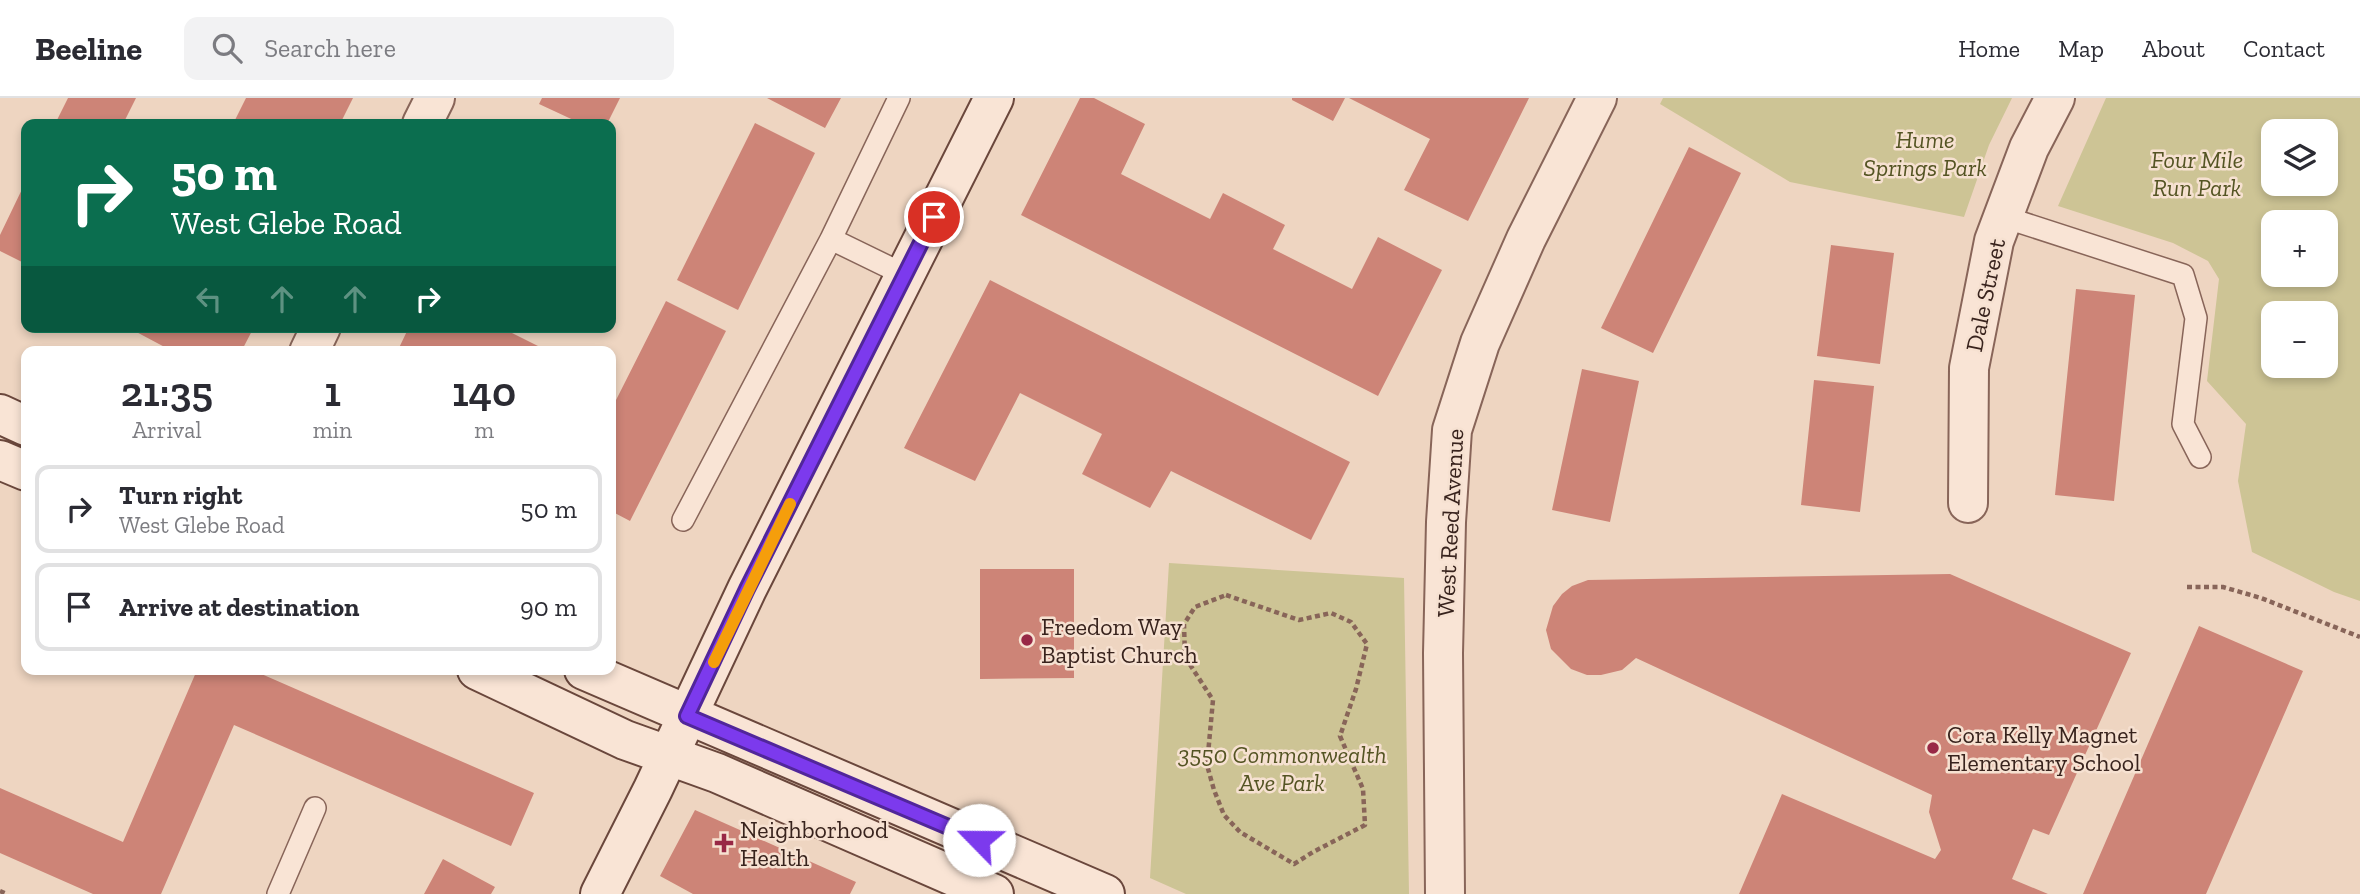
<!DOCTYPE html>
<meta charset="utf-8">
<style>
:root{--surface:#fff;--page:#f2f2f3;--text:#2b2b33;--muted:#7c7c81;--line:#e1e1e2}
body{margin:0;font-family:"Zilla Slab",serif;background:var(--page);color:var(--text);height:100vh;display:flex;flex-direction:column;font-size:26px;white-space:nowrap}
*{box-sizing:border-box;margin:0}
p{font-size:23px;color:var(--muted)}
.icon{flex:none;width:38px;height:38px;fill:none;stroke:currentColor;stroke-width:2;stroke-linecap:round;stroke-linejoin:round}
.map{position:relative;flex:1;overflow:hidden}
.sheet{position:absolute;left:21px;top:248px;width:595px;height:329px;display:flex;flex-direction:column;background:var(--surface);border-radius:14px;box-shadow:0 4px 10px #0003}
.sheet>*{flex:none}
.guide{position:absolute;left:21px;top:21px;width:595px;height:214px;border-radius:14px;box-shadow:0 4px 10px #0003;background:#0b6e4f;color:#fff;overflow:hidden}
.tools{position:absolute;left:2261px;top:21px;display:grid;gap:14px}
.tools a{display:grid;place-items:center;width:77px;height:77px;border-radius:14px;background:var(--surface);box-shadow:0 4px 10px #0003;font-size:35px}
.pin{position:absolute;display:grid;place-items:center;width:60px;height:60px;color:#fff;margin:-30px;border:4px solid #fff;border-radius:50%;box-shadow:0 2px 7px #0007}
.me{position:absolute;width:77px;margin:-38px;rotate:293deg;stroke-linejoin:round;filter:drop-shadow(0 0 5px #0008)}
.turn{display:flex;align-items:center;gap:24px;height:147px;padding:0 35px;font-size:32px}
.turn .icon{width:91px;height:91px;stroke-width:2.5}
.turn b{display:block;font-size:49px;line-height:60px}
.lanes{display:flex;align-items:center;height:66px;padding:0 35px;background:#0003;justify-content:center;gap:35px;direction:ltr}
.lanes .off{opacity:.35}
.eta{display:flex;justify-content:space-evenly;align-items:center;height:119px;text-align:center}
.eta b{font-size:42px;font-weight:600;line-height:49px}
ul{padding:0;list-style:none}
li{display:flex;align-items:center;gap:21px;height:88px;margin:0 14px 10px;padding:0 21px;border:4px solid var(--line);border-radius:14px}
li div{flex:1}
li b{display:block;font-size:26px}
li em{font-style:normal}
header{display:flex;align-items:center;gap:42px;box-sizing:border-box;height:98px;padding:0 35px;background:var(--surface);border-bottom:2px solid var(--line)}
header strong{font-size:33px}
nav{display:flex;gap:38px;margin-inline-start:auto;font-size:24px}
.search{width:490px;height:63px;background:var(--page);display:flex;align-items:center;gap:18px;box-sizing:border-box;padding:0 24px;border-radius:14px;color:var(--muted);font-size:26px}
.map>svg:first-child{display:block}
.green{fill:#cdc495;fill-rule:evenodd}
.building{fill:#cd8477}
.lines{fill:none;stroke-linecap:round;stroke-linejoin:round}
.lane-casing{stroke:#886559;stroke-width:24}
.street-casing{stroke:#886559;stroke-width:42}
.secondary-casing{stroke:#6a473c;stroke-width:42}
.path{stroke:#886559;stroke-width:4.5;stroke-dasharray:5 3.5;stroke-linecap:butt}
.lane{stroke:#f9e4d5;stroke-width:21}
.street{stroke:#f9e4d5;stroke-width:38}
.secondary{stroke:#f9e4d5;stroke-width:38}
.route-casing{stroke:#51269a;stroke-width:18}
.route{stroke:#7c3aed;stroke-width:12}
.slow{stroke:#f59e0b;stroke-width:12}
.poi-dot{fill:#982846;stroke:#f6e1d1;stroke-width:2.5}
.labels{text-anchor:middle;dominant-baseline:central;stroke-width:5;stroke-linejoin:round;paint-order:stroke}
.park-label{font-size:24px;font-style:italic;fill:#545423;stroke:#f6e1d1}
.street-label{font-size:24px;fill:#38231d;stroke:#f6e1d1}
.poi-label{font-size:24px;fill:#38231d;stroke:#f6e1d1;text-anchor:start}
</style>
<header>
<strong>Beeline</strong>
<div class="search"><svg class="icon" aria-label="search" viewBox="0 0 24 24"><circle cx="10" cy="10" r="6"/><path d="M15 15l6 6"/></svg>Search here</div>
<nav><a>Home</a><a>Map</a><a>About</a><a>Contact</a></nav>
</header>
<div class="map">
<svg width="2360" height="796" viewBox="0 0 2360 796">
<rect width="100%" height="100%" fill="#eed5c1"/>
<path class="green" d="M1663,0h349l-23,47 -25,72 -174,-35 -130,-78z
M2106,0h254v503l-26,-9 -82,-40 -14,-71 8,-57 -39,-43 12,-102 -11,-18 -35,-18 -115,-37zM2273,33h53v53h-53zM2326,124v53h-53v-53zM2273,215h53v53h-53z
M1169,465l235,15 5,316h-223l-36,-16z"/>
<path class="building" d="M68,0h68l-13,26h-68z
M246,0h107l-13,26h-107z
M542,0h78l-13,26h-25l-43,-20z
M767,0h74l-16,30z
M1080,0h14l51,26 -24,50 89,45 13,-26 62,32 -12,24 79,40 26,-52 64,33 -64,126 -357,-181z
M1292,0h53l-12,23 -41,-21z
M1349,0h180l-61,123 -64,-31 26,-51z
M755,25l60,30 -77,157 -61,-30z
M1689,49l52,26 -88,180 -52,-25z
M26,83v83l-26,-13v-16z
M1831,147l63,8 -14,111 -63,-8z
M990,182l360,182 -39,78 -140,-69 -21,37 -68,-34 20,-40 -82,-41 -45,88 -71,-33z
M2076,191l59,6 -21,206 -59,-6z
M666,203l60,30 -96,190 -19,-10v-101z
M127,229h127l-13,25h-67z
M409,229h91l50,25h-153z
M1582,271l57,12 -29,141 -58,-12z
M1814,282l60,6 -14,126 -59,-7z
M980,471h94v109l-94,1z
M1950,476l181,79 -82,182 -16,-6 -21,50 36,15h-309l43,-100 153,65 6,-9 -12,-38 3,-17 -296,-137 -14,12 -21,5h-14l-16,-6 -20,-20 -5,-19 7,-24 9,-12 10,-8 16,-6z
M2199,528l104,45 -97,223h-123z
M197,572h55l282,123 -23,53 -277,-121 -73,169h-68l-93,-41v-65l123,54z
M695,712l161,72 -6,12h-157l-33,-18z
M443,761l52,28 -4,7h-67z"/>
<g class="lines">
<g class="lane-casing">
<path id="lane" d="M899,0l-68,141 74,36
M2004,119l179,58 13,43 -13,106 17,33
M683,422l148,-281
M278,796l37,-86"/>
</g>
<g class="street-casing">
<path id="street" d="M422,26l13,-26
M309,254l12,-25
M1968,405l1,-135 25,-127 35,-93 26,-50
M1445,796l-2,-241 3,-131 6,-92 28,-87 46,-104 71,-141"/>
</g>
<g class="secondary-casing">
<path id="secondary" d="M0,316l26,12
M0,362l26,11
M477,572l148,70 92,33 277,121
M584,572l521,224
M600,796l53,-105 94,-200 247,-491"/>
</g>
<path class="path" d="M2187,489h36l38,11 99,39
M1226,497l73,25 32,-7 20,9 16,22 -11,45 -16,47 23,53 2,36 -52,27 -19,12 -54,-32 -16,-17 -10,-25 -7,-25 6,-65 -28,-43 -1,-33 11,-17z
M0,793l7,3"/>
<use href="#lane" class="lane"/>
<use href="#street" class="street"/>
<use href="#secondary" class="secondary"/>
</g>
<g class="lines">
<g class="route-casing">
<path id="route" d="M934,119l-187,372 -60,127 292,124"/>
</g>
<use href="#route" class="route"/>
<path class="slow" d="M714,564l76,-158"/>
</g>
<g class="poi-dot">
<circle cx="1027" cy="542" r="7"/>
<circle cx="1933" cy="650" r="7"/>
<path d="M720.5 734.5h7v7h7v7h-7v7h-7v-7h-7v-7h7z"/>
</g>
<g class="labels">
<g class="park-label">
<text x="1925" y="41">Hume<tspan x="1925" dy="28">Springs Park</tspan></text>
<text x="2197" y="61">Four Mile<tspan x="2197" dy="28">Run Park</tspan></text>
<text x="1282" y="656">3550 Commonwealth<tspan x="1282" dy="28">Ave Park</tspan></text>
</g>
<g class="street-label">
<text transform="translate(1985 197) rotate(-78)">Dale Street</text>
<text transform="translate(1450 425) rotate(-87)">West Reed Avenue</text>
</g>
<g class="poi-label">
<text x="1041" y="528">Freedom Way<tspan x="1041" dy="28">Baptist Church</tspan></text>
<text x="1947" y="636">Cora Kelly Magnet<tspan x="1947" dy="28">Elementary School</tspan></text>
<text x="740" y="731">Neighborhood<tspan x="740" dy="28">Health</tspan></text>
</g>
</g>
</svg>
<div class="tools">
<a><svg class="icon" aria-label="layers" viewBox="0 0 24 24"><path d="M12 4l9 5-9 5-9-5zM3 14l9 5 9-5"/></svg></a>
<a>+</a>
<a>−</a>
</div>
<div class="pin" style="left:934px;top:119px;background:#d93025"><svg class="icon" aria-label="arrive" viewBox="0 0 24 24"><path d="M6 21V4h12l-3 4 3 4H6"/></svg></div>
<svg class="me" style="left:979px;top:742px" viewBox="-20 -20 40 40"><circle r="19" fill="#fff"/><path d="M0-13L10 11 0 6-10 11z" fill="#7c3aed"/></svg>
<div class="guide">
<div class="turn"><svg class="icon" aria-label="right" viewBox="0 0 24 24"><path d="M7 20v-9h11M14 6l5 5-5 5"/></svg><div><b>50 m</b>West Glebe Road</div></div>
<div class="lanes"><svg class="icon off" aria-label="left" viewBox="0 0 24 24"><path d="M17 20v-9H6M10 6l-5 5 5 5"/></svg><svg class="icon off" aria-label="ahead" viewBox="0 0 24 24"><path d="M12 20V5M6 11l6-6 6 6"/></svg><svg class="icon off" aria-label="ahead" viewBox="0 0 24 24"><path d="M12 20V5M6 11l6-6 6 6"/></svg><svg class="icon" aria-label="right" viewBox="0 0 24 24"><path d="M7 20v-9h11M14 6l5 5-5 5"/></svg></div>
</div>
<section class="sheet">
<div class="eta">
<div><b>21:35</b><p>Arrival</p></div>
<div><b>1</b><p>min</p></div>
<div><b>140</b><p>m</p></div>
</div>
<ul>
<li><svg class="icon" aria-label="right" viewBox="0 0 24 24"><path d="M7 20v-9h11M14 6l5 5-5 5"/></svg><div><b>Turn right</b><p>West Glebe Road</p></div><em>50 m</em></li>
<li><svg class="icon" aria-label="arrive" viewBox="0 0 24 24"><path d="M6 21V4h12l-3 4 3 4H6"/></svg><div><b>Arrive at destination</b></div><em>90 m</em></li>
</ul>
</section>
</div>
